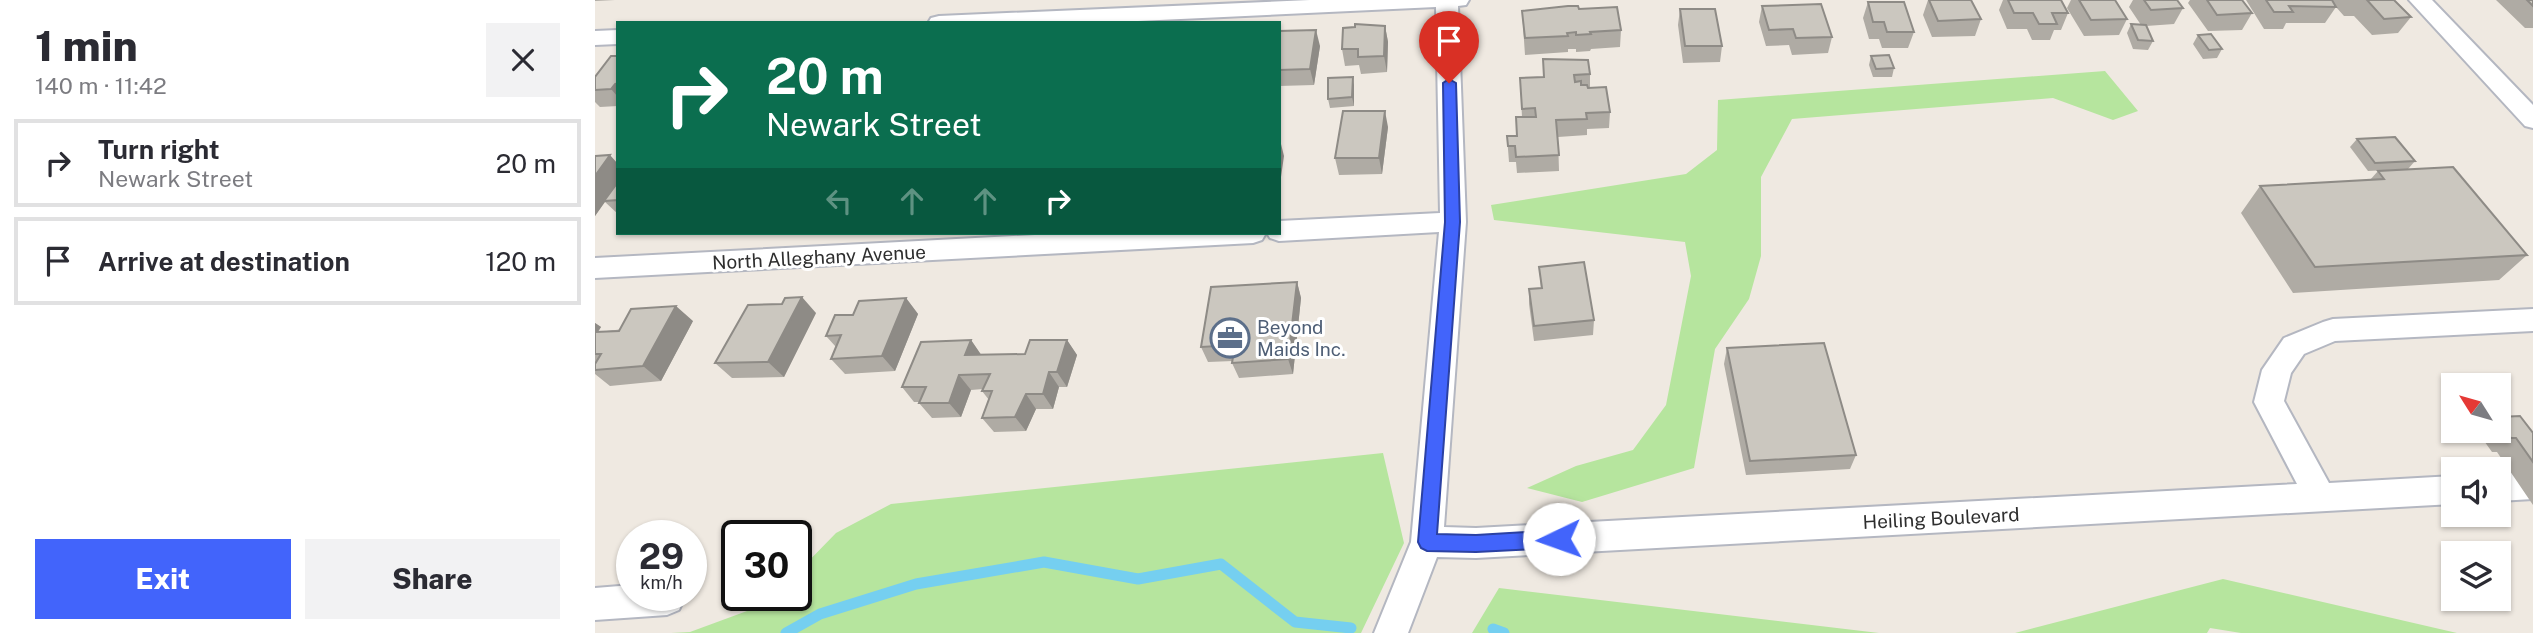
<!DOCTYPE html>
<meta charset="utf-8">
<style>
:root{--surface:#fff;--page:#f2f2f3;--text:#2b2b33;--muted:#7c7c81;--line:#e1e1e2;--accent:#4264fb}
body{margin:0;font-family:"Public Sans",sans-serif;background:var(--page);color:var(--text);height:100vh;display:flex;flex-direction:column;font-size:26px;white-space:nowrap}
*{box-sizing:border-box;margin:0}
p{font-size:23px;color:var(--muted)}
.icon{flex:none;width:38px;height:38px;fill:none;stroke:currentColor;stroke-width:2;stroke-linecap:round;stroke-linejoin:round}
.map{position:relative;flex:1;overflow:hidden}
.sheet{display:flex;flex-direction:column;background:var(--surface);width:595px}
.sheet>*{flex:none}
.guide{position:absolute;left:21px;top:21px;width:665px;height:214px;border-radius:0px;box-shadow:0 2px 5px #0004;background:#0b6e4f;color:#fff;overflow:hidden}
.needle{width:46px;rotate:307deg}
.tools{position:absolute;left:1846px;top:373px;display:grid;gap:14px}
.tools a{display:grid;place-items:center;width:70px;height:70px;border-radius:0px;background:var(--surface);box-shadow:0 2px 5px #0004;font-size:35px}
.speed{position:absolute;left:21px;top:520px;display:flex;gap:14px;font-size:35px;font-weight:700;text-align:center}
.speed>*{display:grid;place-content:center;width:91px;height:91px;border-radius:50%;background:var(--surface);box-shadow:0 2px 5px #0004;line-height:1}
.speed small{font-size:18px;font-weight:400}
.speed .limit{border:4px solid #111;border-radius:10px;background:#fff;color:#111}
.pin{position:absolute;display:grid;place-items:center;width:60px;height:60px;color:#fff;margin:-72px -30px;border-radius:50% 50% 50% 0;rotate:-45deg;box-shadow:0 0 7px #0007}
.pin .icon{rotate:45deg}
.me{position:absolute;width:77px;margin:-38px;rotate:267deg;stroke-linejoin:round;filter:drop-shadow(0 0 5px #0008)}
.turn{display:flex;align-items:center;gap:24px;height:147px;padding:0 35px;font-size:32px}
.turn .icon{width:91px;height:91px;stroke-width:2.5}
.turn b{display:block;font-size:49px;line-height:60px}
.lanes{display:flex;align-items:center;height:66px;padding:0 35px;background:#0003;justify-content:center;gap:35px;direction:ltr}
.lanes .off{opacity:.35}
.round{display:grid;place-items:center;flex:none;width:74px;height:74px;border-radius:0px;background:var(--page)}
.summary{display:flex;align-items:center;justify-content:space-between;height:119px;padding:0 35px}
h1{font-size:42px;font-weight:800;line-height:52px}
.cta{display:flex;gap:14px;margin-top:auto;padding:14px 35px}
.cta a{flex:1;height:80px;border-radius:0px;background:var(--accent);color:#fff;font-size:28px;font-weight:800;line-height:80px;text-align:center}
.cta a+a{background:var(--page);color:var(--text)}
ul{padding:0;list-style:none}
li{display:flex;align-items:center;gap:21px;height:88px;margin:0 14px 10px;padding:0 21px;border:4px solid var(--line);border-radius:0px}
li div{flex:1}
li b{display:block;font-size:26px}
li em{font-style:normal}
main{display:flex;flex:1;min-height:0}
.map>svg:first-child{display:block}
.green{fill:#b6e59e}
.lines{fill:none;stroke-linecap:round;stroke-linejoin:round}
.stream{stroke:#75cff0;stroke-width:11}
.street-casing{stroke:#b4b7c1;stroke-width:4}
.street{fill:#fff;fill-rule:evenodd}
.wall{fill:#afaba4}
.shaded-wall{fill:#8e8b86}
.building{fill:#cbc7bf;stroke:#8e8b86;stroke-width:2}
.route{fill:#4264fb;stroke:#2b41a3;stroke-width:2}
.labels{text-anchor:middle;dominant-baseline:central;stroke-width:6;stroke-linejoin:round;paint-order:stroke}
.street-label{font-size:19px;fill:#2e2e2e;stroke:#fff}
.service-label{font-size:19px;fill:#4e5e75;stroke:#fff;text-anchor:start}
</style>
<main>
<section class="sheet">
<div class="summary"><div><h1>1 min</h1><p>140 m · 11:42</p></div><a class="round"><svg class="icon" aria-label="close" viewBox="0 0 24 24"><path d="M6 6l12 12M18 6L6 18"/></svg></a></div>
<ul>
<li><svg class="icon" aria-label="right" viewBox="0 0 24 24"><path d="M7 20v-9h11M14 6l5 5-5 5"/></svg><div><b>Turn right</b><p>Newark Street</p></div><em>20 m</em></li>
<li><svg class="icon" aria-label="arrive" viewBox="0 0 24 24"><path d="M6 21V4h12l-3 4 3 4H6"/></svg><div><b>Arrive at destination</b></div><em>120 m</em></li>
</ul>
<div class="cta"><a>Exit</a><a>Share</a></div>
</section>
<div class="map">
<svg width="1938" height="633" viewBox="0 0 1938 633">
<rect width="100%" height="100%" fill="#efe9e1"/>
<path class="green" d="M1510,71l33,40 -25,9 -60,-22 -261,21 -31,58v79l-12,43 -34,50 -21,119 -112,34 -55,-14 49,-22 57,-16 33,-45 25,-129 -6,-34 -191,-22 -3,-15 195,-31 31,-24 1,-50z
M788,453l21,90 -43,90h-690l19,-1 79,-29 8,-8h19v-21l40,-41 55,-29z
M1628,579l234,54h-216l-31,-5 -3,5h-192z
M904,588l380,45h-407z"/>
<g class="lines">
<path class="stream" d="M898,629l11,4
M191,633l34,-19 96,-30 128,-22 94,17 83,-15 74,58 56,6"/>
<g class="street-casing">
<path id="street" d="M715,0h159l-3,5 -8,1 8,216 -22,305 32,1 821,-44 -43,-82 8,-32 22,-32 39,-16 10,-3 200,-10v22l-198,10 -31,13 -13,19 -7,28 45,82 124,-7v28l-977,54 -39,-1 -29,76h-34l37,-91 28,-310 -160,9 -9,-3 -3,-5h12v-12l161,-8 -4,-206 -341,16h-167l3,-5 8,-2z
M1814,0h23l101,105v23l-8,-2z
M23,30v14l-23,1v-14z
M477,233h194l-4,7 -9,3 -658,35v-20z
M1938,471v28l-34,2v-28z
M37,585v10h50l2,4 -5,11 -12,5 -72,5v-32z"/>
</g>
<use href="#street" class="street"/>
</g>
<path class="wall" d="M0,0h20l-20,1z
M1333,0h43l10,19 -6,17 -43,1 -9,-22z
M1408,0h58l7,13 -7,17h-7l-4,10h-18l-5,-11h-20l-8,-19z
M1476,0h44l12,19 -8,16 -35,1 -17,-28z
M1538,0h44l6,8 -9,16 -28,2 7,15 -5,9 -15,-1 -6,-16 4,-9 10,1 -12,-18z
M1595,0h52l10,13 -10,17 -34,1 -20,-28z
M1651,0h148l17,17 -13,16 -26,2 -18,-19h-10l-8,-9 -11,16h-39l-3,6h-19z
M1901,0h37v28h-8z
M1273,2l46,30 -6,16h-26l-3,-9h-10l-6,-21z
M1167,6l70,31 -4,16 -36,2 -3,-10 -23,1 -7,-24z
M984,9l42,21 -1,17 -29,2 -1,2 -14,1v-3h-8v3l-43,3 -3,-44z
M1085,9l42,37 -2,16 -37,1 -5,-38z
M790,26l3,16 -1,30 -26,2 -2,-9 -14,1 -3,-17z
M684,31l41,15 -6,39 -35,1z
M1603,35l24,14 -5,9 -14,1 -10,-15z
M23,56v50l-18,1 -5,-5v-25z
M1276,56l23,12 -2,9h-19l-4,-12z
M948,59l47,15v14l20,24 -1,16 -22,1v6l-29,2 1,34 -42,2 -1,-11h-7l-2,-26h10l5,-19 -2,-39 23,-1z
M759,85v21l-24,2 -2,-9z
M793,127l-6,47 -43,1 -4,-17z
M1762,139l58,22 -7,8 -40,2 -18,-24z
M0,156l23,8v50l-13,-12 -10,14z
M1783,171l149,84 -28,25 -206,13 -52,-80 19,-27 110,-6z
M944,267l55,53 -1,15 -59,6 -5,-37v-15l12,-1z
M702,282l4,16 -8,76 -54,4 -7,-15 1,-2 -25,1 -7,-15z
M311,298l12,16 -23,57 -50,3 -14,-15 5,-12 -10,-11 27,-21z
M221,313l-32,64 -52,1 -17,-15z
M98,321l-32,60 -51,5 -15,-12v-51l6,4 -3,5z
M376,340l10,15 44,-1 42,-14 10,15 -10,32h-8l-6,22h-17l-10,22 -32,1 -12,-14 7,-18 -7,-9 1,-2 -12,1 -10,27 -29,1 -13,-15 1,-1h-6l-12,-15z
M1132,348l129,107 -6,14 -104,6 -22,-111z
M1904,417l34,16v72l-36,-53h-5l-15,-21 22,-1z"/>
<path class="shaded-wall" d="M790,26l3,16 -1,30 -3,-16z
M721,30l4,16 -6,39 -4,-16z
M758,77l1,8v21l-2,-9z
M20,84l3,3v10l-7,-8z
M790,111l3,16 -6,47 -3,-16z
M685,140l4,16 -4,28 -1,-4z
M15,155l8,9v19l-23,33v-40z
M702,282l4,16 -8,76 -5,-15z
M207,297l14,16 -32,64 -16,-15z
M311,298l12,16 -23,57 -13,-15z
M81,306l17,15 -32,60 -18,-15z
M0,323l6,4 -6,9z
M376,340l11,16 -17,-1z
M472,340l10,15 -10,32 -10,-15z
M454,372l10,15 -6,22 -10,-15z
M364,375l12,15 -10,27 -12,-14z
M431,394l10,15 -10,22 -11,-14z"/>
<path class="building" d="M1334,0h42l10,19 -43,2z
M1413,0h53l7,13h-16l5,11h-18l-6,-11h-19z
M1484,0h36l12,19 -36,1z
M1549,0h33l6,8 -32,2z
M1612,0h35l10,13 -35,2z
M1671,0h66l4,7 -47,-1 4,6h-19z
M1772,0h27l17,17 -27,2z
M1932,0h6v6z
M1273,2h36l10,30h-27l-3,-10h-11z
M1226,4l11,33 -36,1 -3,-9 -24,1 -7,-24z
M973,6h10l1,3 38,-2 4,23 -31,2 1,2 -15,1v-3l-9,1 1,3 -43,2 -3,-27z
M1085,9h35l7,37h-37z
M760,24l30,2 -1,30 -26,1v-8h-16l1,-21 12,-1z
M1536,24l15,1 7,16 -15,-1z
M721,30l-6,39 -31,1v-39z
M1616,34l11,15 -13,1 -11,-15z
M1294,55l5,13 -18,1 -5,-13z
M16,56h7v27l-3,1 -4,5 -16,1v-13z
M948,59l45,1 2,14 -16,1 1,7 6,-1v4h6l1,3 18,-1 4,25 -24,1 1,6 -31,1 3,35 -43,2 -1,-11h-7l-1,-10h10l-1,-19h20l-1,-9 -13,1 -2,-31 24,-1z
M758,77l-1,20 -24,2v-21z
M748,111h42l-6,47h-44z
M1800,137l20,24 -40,2 -18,-24z
M15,155l-15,21v-20z
M1858,167l74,88 -212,12 -55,-81 124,-7 -6,-8z
M23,182v18l-14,1z
M989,262l10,58 -60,6 -5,-37 13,-1 -3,-21z
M702,282l-9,77 -56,4 3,-18 -34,2 10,-60z
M207,297l-34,65 -53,1 33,-58 34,-1 3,-6z
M311,298l-24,58 -51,3 10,-24 -15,1 9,-21h18l6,-14z
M81,306l-33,60 -48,4v-6l6,-10h-6v-22l24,-1 12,-22z
M376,340l-6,15 60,-1 5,-14h37l-10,32h-8l-6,22h-17l-11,23 -33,1 10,-27h-10l8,-17 -31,1 -10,28h-30l7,-16h-24l19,-45z
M1229,343l32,112 -106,6 -23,-113z
M1925,416l13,17v29l-17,-24h-5l-12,-17v-4z"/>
<path class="route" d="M854,79l7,4 4,139 -23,312 39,1 83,-5 6,3 3,6 -3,6 -6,3 -83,4 -49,-1 -6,-3 -3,-6 27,-320 -2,-139z"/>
<defs>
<g id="office-ring" transform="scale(2.0125)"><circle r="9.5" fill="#fff" stroke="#5c6f8a" stroke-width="1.5"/><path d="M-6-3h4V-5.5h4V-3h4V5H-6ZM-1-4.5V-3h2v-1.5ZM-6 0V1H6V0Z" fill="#5c6f8a"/></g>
</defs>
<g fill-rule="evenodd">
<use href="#office-ring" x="635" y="338"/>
</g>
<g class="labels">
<g class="street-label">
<text transform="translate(224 257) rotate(-3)">North Alleghany Avenue</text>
<text transform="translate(1346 518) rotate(-3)">Heiling Boulevard</text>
</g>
<g class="service-label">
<text x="662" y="327">Beyond<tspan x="662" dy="22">Maids Inc.</tspan></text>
</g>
</g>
</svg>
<div class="tools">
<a><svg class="needle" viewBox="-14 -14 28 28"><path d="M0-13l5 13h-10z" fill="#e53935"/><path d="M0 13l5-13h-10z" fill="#7c7c81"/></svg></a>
<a><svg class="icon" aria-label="sound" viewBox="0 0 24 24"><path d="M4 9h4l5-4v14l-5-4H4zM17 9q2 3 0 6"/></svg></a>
<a><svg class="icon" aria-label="layers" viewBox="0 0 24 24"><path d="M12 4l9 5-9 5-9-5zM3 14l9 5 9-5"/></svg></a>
</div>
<div class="speed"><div>29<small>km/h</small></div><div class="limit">30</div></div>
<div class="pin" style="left:854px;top:83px;background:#d93025"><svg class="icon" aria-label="arrive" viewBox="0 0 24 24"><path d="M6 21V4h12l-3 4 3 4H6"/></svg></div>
<svg class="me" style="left:964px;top:539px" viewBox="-20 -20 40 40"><circle r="19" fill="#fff"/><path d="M0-13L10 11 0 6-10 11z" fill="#4264fb"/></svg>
<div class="guide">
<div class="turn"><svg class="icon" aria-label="right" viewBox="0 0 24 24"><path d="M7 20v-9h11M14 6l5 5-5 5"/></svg><div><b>20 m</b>Newark Street</div></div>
<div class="lanes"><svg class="icon off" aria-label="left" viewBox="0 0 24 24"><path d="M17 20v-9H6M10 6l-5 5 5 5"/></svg><svg class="icon off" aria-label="ahead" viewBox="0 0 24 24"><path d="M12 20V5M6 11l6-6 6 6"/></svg><svg class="icon off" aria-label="ahead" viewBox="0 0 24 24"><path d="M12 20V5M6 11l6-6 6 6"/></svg><svg class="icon" aria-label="right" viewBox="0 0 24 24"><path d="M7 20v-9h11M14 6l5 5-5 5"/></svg></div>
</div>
</div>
</main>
